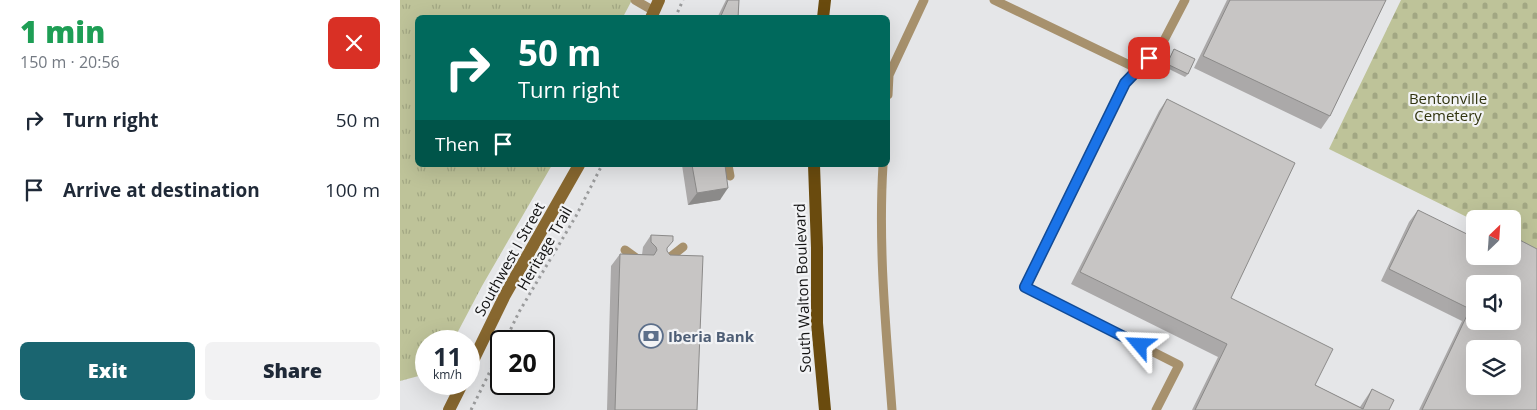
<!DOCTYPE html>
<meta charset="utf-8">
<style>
:root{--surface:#fff;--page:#f2f2f3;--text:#1f2937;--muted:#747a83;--accent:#1a6570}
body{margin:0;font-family:"Open Sans",sans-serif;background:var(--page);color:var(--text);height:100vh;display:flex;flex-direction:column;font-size:19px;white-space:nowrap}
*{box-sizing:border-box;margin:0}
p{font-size:16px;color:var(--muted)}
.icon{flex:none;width:28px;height:28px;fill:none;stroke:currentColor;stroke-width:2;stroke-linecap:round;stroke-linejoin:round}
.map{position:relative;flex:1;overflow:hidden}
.panel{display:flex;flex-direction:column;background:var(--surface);width:400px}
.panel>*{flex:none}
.hud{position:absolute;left:15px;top:15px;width:475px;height:152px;border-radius:8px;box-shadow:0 5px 20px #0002;background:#00695c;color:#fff;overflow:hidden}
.needle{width:32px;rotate:25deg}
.tools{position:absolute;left:1066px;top:210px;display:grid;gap:10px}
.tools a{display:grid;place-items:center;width:55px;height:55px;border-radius:8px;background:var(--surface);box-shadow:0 5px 20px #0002;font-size:25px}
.speed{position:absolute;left:15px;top:330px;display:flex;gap:10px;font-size:25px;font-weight:700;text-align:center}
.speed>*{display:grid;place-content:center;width:65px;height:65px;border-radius:50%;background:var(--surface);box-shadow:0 5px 20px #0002;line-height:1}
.speed small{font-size:12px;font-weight:400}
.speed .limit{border:2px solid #111;border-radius:8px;background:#fff;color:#111}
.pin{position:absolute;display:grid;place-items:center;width:42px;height:42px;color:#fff;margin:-21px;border-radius:10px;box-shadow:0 2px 8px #0006}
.me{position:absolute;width:55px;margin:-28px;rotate:296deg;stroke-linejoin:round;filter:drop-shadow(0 0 4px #0008)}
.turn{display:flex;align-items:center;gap:18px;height:105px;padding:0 20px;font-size:22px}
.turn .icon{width:65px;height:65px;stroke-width:2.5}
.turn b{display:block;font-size:35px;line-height:42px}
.then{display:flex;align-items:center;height:48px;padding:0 20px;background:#0003;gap:10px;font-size:19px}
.round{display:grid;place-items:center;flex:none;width:52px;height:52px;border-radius:8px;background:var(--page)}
.head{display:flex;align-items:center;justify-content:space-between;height:85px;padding:0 20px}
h1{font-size:30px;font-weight:800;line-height:38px;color:#1e9e55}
.primary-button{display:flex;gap:10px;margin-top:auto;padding:10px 20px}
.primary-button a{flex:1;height:58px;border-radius:8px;background:var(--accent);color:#fff;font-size:20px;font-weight:800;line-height:58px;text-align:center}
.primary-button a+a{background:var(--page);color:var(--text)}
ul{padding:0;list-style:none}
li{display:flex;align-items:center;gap:15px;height:70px;padding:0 20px}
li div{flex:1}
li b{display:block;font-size:19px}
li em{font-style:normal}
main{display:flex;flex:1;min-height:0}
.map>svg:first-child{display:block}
.cemetery{fill:url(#cemetery-stones)}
.park{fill:url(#park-tufts)}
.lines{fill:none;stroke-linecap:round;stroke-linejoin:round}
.path{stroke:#9a9b9c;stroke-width:3;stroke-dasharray:2.5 4;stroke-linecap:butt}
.lane{stroke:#a7916d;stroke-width:9}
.secondary{stroke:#87672f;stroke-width:12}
.primary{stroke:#6a4b0e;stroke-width:12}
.wall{fill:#aba9a9}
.shaded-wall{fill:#8b8a89}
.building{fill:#c7c5c4;stroke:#8b8a89;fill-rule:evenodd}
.route-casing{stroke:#114b97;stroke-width:12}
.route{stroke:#1a73e8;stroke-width:9}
.labels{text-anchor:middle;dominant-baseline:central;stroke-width:4.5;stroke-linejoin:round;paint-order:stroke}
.park-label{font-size:15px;fill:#323510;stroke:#f2f3f5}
.street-label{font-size:15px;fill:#131313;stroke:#f2f3f5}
.service-label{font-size:15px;font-weight:bold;fill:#4e5e75;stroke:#f2f3f5;text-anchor:start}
</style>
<main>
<section class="panel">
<div class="head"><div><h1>1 min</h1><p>150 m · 20:56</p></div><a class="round" style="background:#d93025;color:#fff"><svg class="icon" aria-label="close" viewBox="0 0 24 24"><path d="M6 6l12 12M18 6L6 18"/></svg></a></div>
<ul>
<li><svg class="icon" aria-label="right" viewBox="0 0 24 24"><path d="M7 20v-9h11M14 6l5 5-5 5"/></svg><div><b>Turn right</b></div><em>50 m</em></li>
<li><svg class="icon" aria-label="arrive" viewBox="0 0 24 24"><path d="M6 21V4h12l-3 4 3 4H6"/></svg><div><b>Arrive at destination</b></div><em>100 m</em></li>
</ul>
<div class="primary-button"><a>Exit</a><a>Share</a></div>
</section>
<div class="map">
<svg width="1137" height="410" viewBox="0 0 1137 410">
<defs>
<pattern id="cemetery-stones" width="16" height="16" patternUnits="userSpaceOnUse" patternTransform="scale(1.25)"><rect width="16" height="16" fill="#bec399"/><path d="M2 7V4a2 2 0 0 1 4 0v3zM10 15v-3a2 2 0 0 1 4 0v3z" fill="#a2a783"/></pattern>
<pattern id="park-tufts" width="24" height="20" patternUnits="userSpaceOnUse" patternTransform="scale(1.25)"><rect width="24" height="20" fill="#bec399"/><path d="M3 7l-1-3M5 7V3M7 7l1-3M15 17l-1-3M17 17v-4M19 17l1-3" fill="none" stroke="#a2a783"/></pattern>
</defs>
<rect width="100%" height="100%" fill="#e5e6e8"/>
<path class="cemetery" d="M1001,0h136v252l-24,-12 -1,-21h-37v2l-146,-72z"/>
<path class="park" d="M0,0h232l-9,17 -205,1v147h134l-70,121 -29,55h-27v33l-26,7z"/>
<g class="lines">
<path class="path" d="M275,18l8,-18
M105,341l14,-29 57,-96 26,-51
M71,410l30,-61"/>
<path class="lane" d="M235,0l19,11
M594,0l144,69
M488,95l1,-20 35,-75
M328,165l2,11
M483,165c-5,82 3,164 9,245
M225,250l14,10
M264,262l19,-15
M756,410l23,-45 -154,-78 100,-204 35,-35 25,-48"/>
<path class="secondary" d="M251,18l8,-18
M69,369l36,-74 74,-130
M49,410l13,-26"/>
<path class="primary" d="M423,18l2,-18
M414,165l3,83v75l8,87"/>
</g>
<path class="wall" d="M326,0h13l-1,18h-21z
M827,0h159l-56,116 -9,13 -127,-61z
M774,49l14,25 -3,3 -20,-10z
M767,99l64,199 84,87 45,22 12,-18 17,21h-197l26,-53 -147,-73 88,-173z
M282,165h43l-5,35 -32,5z
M1018,210l57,46 62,154h-118l43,-89 -81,-40 28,-59z
M251,235l16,16 30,159h-90l4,-144 9,-12 22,1 1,-8z"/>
<path class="shaded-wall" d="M328,188l-8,12 -32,5 9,-12z"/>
<path class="building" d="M328,0h11l-1,18h-18z
M830,0h156l-56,116 -127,-60z
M774,49l21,10 -7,15 -21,-10z
M767,99l128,64 -64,135 102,51 -18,36 48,24 9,-20 22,11 -5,10h-194l32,-66 -147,-72z
M292,165h33l3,23 -31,5z
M1018,210l57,28v18h37v-20l25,13v161h-115l48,-101 -81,-40zM1075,284h37v37h-37zM1075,349h37v37h-37z
M251,235l22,1v5l-6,7v3l3,4 33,1 -6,154h-82l5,-156 34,1 3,-5 -1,-3 -5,-5z"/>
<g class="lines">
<g class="route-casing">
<path id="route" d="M740,345l-115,-58 100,-204 24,-25"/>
</g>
<use href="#route" class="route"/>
</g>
<defs>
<g id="bank-ring" transform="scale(1.25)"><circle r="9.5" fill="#f2f3f5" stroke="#5c6f8a" stroke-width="1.5"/><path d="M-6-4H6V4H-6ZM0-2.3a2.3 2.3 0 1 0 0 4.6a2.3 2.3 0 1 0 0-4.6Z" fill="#5c6f8a"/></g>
</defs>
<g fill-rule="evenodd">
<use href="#bank-ring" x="251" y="336"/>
</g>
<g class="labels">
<g class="park-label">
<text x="1048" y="98">Bentonville<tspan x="1048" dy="17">Cemetery</tspan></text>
</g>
<g class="street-label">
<text transform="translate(144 248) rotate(-60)">Heritage Trail</text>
<text transform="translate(109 259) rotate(-61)">Southwest I Street</text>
<text transform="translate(402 288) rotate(-92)">South Walton Boulevard</text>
</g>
<g class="service-label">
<text x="268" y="336">Iberia Bank</text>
</g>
</g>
</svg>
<div class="tools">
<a><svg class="needle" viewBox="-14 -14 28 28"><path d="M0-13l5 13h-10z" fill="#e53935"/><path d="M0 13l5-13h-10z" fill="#747a83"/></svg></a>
<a><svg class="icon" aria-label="sound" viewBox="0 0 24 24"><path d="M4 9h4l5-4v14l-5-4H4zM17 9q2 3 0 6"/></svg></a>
<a><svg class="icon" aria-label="layers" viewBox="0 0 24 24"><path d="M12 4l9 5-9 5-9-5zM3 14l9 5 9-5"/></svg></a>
</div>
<div class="speed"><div>11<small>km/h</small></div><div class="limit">20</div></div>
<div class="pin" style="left:749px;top:58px;background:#d93025"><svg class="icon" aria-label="arrive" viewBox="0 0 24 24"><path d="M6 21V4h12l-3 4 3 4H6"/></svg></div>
<svg class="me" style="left:740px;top:345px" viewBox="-20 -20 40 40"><path d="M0-17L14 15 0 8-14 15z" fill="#1a73e8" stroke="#fff" stroke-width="4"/></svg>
<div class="hud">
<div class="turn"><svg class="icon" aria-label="right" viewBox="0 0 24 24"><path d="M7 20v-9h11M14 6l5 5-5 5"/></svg><div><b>50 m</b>Turn right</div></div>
<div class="then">Then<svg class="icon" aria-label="arrive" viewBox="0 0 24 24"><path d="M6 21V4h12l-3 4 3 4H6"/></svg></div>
</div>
</div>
</main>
